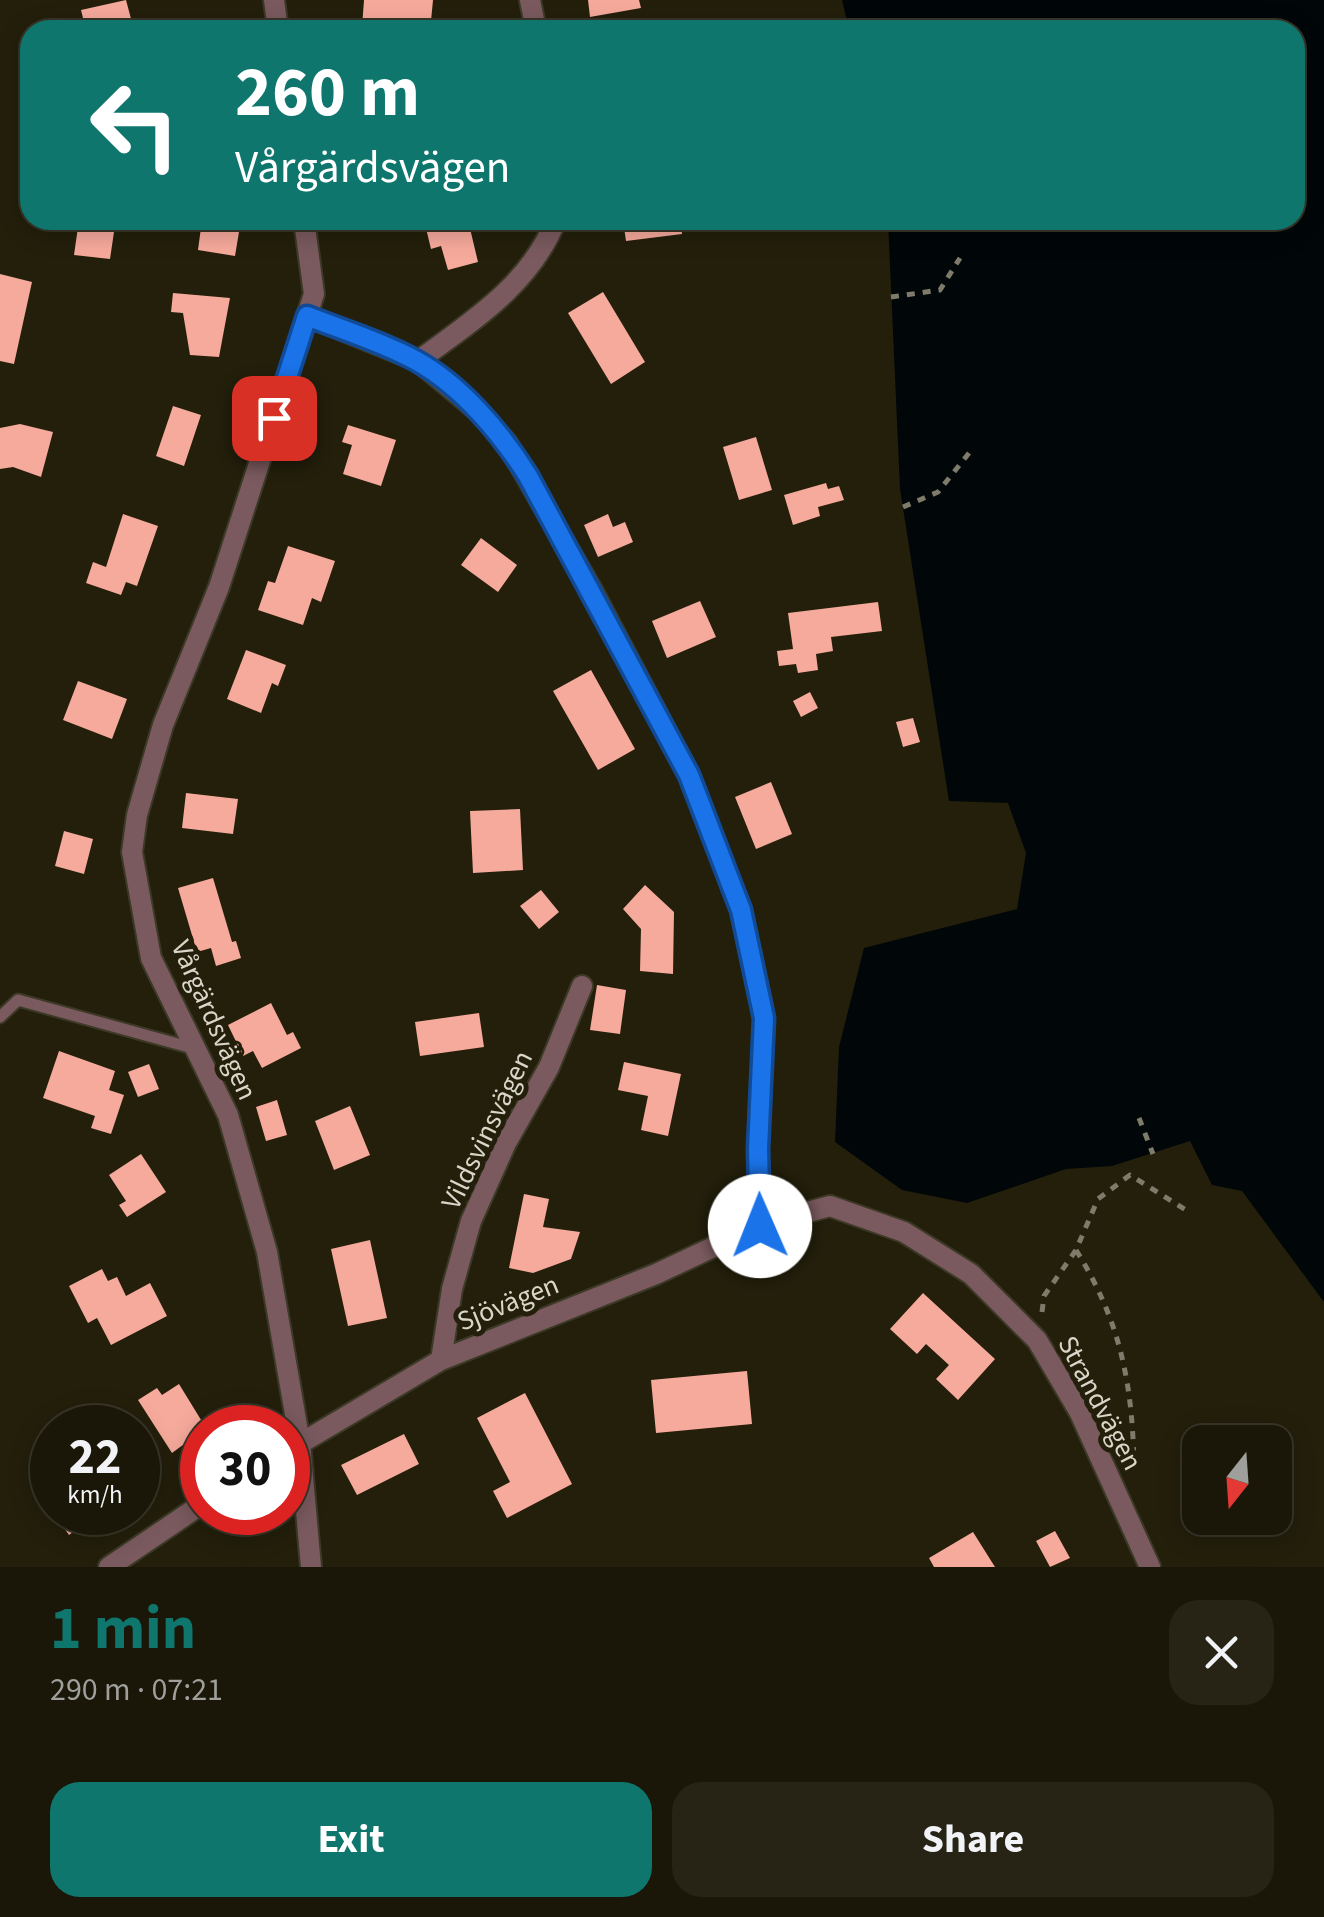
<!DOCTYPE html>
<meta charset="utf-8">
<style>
:root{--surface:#1a1708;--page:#272416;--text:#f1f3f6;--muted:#9f9f9c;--line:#383629;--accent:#0f766e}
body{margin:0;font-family:"Source Sans 3",sans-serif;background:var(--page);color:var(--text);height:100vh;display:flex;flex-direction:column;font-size:38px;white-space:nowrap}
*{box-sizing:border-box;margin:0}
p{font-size:32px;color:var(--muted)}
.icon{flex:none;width:55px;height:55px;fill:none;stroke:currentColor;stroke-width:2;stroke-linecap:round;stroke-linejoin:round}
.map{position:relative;height:1567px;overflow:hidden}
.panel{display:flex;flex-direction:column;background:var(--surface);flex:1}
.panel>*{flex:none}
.guide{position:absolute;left:20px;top:20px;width:1285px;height:210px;border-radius:30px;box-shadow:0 5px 25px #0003,0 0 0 2px var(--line);background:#0f766e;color:#fff;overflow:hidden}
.needle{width:65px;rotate:197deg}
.controls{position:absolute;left:1182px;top:1425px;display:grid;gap:20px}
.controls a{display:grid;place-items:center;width:110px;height:110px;border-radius:20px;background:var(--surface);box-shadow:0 5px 25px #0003,0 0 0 2px var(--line);font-size:50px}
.speed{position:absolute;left:30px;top:1405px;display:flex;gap:20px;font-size:50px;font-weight:700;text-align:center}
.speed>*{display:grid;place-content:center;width:130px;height:130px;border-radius:50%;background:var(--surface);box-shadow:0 5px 25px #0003,0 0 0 2px var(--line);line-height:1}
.speed small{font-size:25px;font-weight:400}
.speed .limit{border:15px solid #d22;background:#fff;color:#111}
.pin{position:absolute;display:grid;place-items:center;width:85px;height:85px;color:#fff;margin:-42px;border-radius:20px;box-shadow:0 5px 15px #0006}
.me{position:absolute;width:110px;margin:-55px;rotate:359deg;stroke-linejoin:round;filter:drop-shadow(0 0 8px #0008)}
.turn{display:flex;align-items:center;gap:35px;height:210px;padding:0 50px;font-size:45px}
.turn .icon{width:130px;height:130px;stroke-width:2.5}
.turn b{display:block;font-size:70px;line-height:85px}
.round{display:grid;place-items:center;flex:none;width:105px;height:105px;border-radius:30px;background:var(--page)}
.summary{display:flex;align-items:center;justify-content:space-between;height:170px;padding:0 50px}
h1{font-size:60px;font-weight:700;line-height:75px;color:var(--accent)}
.action{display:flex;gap:20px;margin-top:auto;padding:20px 50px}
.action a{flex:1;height:115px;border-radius:30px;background:var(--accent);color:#fff;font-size:40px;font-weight:700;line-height:115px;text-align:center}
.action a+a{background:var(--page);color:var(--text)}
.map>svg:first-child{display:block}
.water{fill:#010709}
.building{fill:#f6aa9c}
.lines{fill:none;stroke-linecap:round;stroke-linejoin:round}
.lane-casing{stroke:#3c3926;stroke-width:15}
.street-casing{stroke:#3c3926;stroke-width:24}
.path{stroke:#7e7b6b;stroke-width:5;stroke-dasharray:8 8;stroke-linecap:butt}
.lane{stroke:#7a5a5e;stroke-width:11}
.street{stroke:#7a5a5e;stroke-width:20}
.route-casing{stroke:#114b97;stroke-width:25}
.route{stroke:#1a73e8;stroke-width:18}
.labels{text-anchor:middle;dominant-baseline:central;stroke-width:10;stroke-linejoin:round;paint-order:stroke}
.street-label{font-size:28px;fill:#d8d6c9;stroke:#231f0b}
</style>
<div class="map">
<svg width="1324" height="1567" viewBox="0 0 1324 1567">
<rect width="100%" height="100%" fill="#231f0b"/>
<path class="water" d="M842,0h482v1302l-82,-111 -30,-6 -22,-44 -78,25 -46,3 -99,34 -65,-13 -67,-48 4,-95 25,-99 153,-39 9,-56 -18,-50 -59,-2 -49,-312 -12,-269h407v-190h-446z"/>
<path class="building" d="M126,0l8,30h-48l-5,-20z
M364,0h69l-2,21 -31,-2v9l-38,-1z
M588,0h51l2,8 -51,9z
M202,220h39l-6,36 -37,-6z
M424,220h44l10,42 -30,8 -7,-24 -10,3z
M623,220h58l1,14 -56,7z
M78,227l36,5 -4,27 -36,-4z
M0,274l32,8 -18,82 -14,-3z
M603,292l42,70 -34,22 -43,-71z
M173,293l57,5 -11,59 -29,-2 -7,-42 -12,-1z
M173,406l28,9 -17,51 -28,-10z
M20,424l33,8 -12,45 -28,-10 -13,2v-41z
M348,425l48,15 -15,46 -38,-12 9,-29 -10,-3z
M756,437l16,53 -33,10 -16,-53z
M826,483l2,6 11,-3 5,14 -26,7 2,9 -27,9 -9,-30z
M123,514l35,12 -21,60 -11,-4 -5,13 -35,-12 7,-21 13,5z
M608,514l5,13 12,-5 8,20 -35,15 -14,-32z
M481,538l36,27 -19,27 -37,-27z
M288,546l47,15 -14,41 -9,-4 -9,27 -45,-15 10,-29 7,2z
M700,601l16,36 -49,21 -15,-37z
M878,602l4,29 -51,6 2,14 -17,3 2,16 -20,3 -2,-9 -17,2 -2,-15 16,-2 -5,-36z
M246,650l40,15 -8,21 -6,-3 -11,30 -34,-14z
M591,670l44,79 -37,21 -45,-79z
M78,681l49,18 -15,40 -49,-19z
M810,692l8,16 -17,9 -8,-16z
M913,718l7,24 -17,5 -7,-25z
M771,782l21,52 -36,15 -21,-52z
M186,793l52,6 -5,35 -51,-6z
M520,809l3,61 -50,3 -3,-62z
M64,831l29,8 -9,35 -29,-8z
M213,878l19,64 4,-1 5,17 -25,8 -5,-18 -14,4 -19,-64z
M645,885l29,27 -1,62 -33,-3 1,-42 -18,-20z
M541,890l18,22 -20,17 -19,-23z
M597,985l29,5 -6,44 -30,-4z
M271,1003l16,32 6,-3 8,16 -39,20 -9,-17 -10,5 -15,-31z
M479,1013l5,34 -64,9 -5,-34z
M59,1051l56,20 -6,19 15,5 -13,39 -20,-6 4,-12 -52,-18z
M624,1062l57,12 -13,62 -27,-6 7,-34 -30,-6z
M149,1064l10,25 -21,8 -10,-25z
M277,1100l10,35 -21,6 -10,-34z
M350,1106l20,49 -36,15 -19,-49z
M141,1154l25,38 -39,25 -8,-12 7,-4 -17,-26z
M524,1194l25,5 -6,28 37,5 -9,27 -38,14 -24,-5z
M370,1240l17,78 -39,8 -17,-77z
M102,1269l6,12 9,-4 9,19 24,-13 17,33 -56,29 -14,-27 -9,5 -19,-37z
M923,1293l72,66 -37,41 -22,-21 13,-14 -23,-21 -9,10 -27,-25z
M747,1371l5,53 -96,9 -5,-53z
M179,1384l27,44 -34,25 -34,-53 19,-12 5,7z
M525,1393l47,91 -65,34 -14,-27 17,-9 -33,-64z
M404,1434l15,30 -62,31 -16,-30z
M53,1512h47l-31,23z
M1055,1531l15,27 -20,9 -14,-26z
M973,1532l22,35h-61l-5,-9z"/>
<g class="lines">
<g class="lane-casing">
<path id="lane" d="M0,1017l18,-17 178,49"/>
</g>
<g class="street-casing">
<path id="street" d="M274,0l4,30
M530,0l6,30
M304,220l10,74 -95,293 -56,138 -26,90 -5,37 19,106 77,157 39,137 33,191 11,124
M307,316l111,45 60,50 29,32 86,149 96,183 52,135 23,108 -6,131 2,76
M418,361c54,-40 112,-76 138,-141
M441,1360l11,-71 19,-68 35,-78 43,-76 33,-81
M291,1449l150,-89 215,-86 104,-49 70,-19 74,26 67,42 66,66 43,73 70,154
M109,1567l93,-63"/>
</g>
<path class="path" d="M891,297l49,-7 20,-32
M903,507l35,-15 31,-39
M1139,1118l14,36
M1076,1250c45,72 57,136 58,220
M1042,1312l2,-16 32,-46 22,-51 32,-24 56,35"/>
<use href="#lane" class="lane"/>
<use href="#street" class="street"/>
</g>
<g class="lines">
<g class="route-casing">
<path id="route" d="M274,418l33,-102c36,14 75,26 108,44 46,25 86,73 113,116l161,299 52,135 23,108 -6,131 2,77"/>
</g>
<use href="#route" class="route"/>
</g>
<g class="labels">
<g class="street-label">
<text transform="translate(214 1020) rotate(66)">Vårgärdsvägen</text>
<text transform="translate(487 1130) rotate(-64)">Vildsvinsvägen</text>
<text transform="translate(508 1303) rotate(-22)">Sjövägen</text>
<text transform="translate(1100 1403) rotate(62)">Strandvägen</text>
</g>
</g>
</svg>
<div class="controls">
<a><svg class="needle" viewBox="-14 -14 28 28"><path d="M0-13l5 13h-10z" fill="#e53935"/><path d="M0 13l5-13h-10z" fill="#9f9f9c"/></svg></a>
</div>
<div class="speed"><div>22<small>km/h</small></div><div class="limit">30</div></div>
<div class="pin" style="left:274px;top:418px;background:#d93025"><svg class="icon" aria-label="arrive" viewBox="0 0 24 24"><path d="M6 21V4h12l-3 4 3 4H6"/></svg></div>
<svg class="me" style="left:760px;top:1226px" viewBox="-20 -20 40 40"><circle r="19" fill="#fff"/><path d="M0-13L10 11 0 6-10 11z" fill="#1a73e8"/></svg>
<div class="guide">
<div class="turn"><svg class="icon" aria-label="left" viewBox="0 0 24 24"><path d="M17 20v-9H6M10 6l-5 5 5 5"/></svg><div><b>260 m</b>Vårgärdsvägen</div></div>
</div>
</div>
<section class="panel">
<div class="summary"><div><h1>1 min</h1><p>290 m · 07:21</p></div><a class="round"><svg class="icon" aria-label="close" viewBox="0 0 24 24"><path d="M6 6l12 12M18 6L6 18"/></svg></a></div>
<div class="action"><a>Exit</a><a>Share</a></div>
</section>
